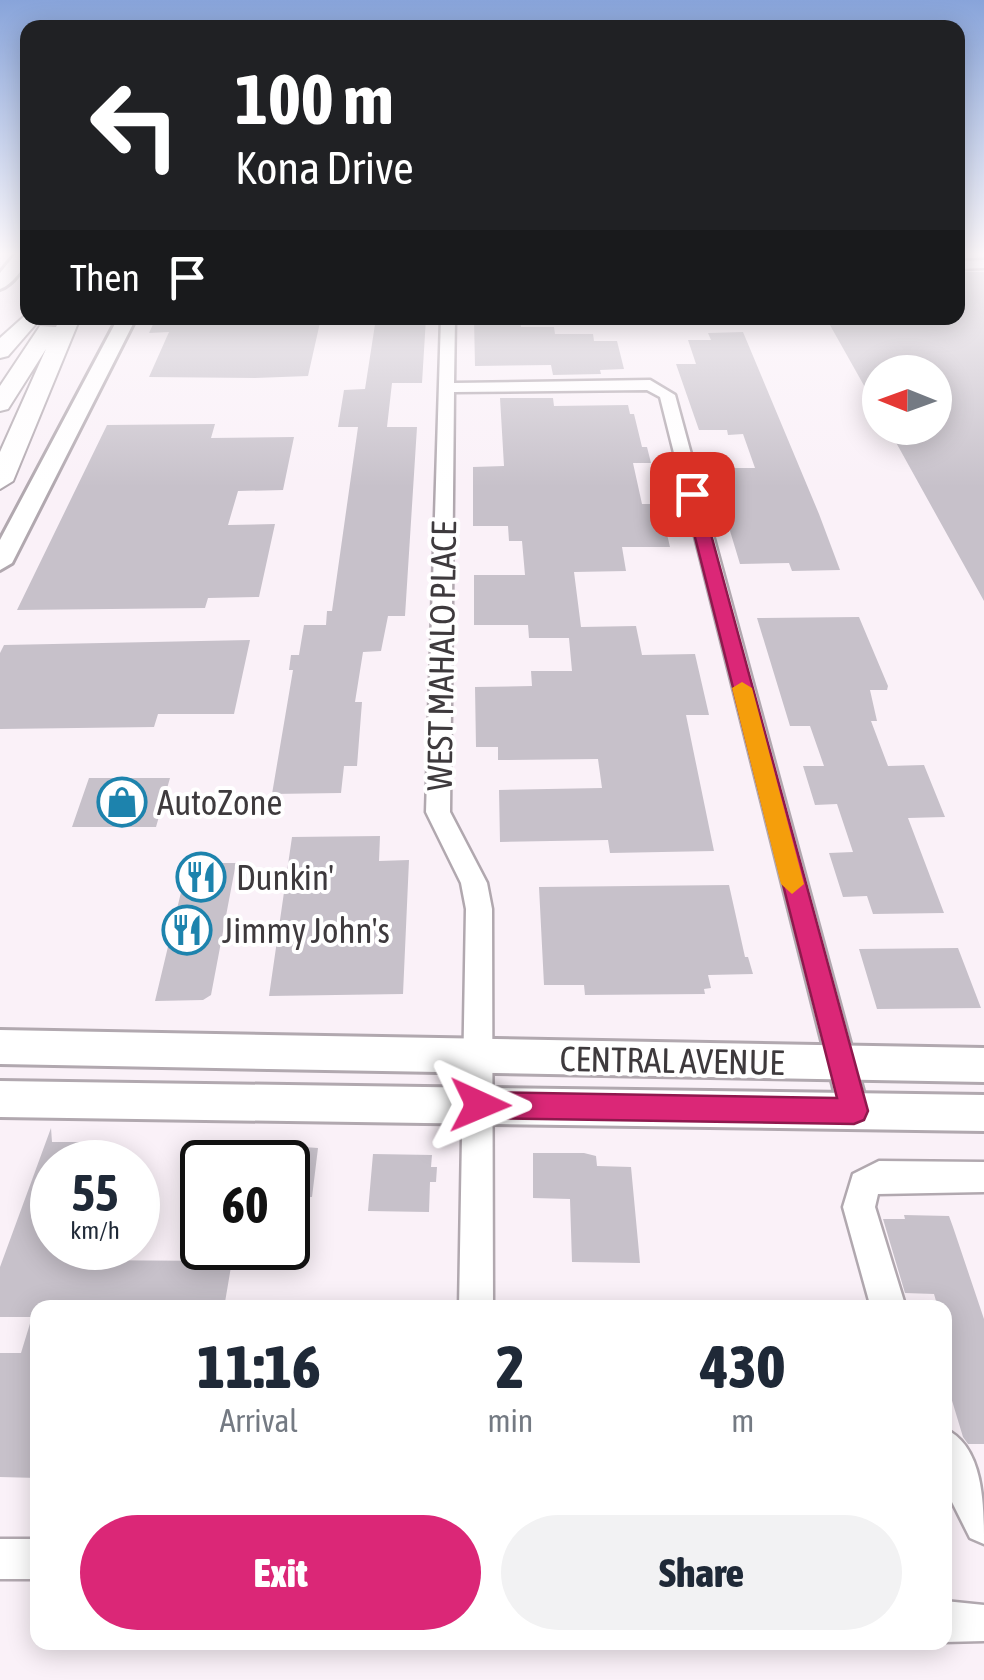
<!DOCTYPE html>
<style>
:root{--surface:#fff;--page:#f2f2f3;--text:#1f2937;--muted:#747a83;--accent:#db2777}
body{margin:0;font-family:"Asap Condensed",sans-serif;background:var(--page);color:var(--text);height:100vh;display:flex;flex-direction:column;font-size:38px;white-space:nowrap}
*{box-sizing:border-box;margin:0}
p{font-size:32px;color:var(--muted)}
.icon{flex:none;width:55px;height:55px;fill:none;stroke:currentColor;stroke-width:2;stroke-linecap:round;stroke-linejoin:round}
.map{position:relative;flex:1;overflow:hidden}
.panel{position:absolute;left:30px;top:1300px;width:922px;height:350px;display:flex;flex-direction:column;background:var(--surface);border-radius:20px;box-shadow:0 5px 25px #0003}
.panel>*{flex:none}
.hud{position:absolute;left:20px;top:20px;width:945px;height:305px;border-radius:20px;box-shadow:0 5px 25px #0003;background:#202124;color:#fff;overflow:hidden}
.needle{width:65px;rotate:271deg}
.fabs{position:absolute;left:862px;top:355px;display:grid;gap:20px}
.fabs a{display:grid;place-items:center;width:90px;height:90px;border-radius:50%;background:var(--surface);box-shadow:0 5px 25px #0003;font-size:50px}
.speed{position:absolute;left:30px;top:1140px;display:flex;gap:20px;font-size:50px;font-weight:700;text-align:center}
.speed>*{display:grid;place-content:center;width:130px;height:130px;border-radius:50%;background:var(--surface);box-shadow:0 5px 25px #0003;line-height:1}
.speed small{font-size:25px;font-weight:400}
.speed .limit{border:5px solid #111;border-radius:15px;background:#fff;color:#111}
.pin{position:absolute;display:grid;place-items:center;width:85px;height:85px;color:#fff;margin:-42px;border-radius:20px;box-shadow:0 5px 15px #0006}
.me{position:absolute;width:110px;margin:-55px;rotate:91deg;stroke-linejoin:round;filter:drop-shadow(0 0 8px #0008)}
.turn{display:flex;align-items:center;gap:35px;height:210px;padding:0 50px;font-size:45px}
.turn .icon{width:130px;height:130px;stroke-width:2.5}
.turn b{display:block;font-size:70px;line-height:85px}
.then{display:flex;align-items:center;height:95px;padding:0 50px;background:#0003;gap:20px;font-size:38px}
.eta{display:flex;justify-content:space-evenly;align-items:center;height:170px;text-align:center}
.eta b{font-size:60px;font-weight:800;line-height:70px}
.button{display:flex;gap:20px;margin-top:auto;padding:20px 50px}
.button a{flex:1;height:115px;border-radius:60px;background:var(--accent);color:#fff;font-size:40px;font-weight:800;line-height:115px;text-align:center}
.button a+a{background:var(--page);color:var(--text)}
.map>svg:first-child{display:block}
.building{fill:#c7c1ca}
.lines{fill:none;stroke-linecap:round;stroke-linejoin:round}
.minor-casing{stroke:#b1a8af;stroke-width:5}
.major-casing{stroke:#b1a8af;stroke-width:6}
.highway-casing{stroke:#b1a8af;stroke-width:4}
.minor{fill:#fff;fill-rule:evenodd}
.major{fill:#fff;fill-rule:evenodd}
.highway{fill:#fff;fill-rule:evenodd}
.route{fill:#db2777;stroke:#8e194d;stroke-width:2.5}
.slow{fill:#f59e0b}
.labels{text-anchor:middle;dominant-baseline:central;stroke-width:8;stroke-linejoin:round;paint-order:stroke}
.street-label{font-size:35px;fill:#3e3a3d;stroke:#fff}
.poi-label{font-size:35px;fill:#3e3a3d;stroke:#fff;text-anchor:start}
</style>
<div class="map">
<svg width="984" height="1680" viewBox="0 0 984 1680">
<rect width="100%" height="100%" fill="#faf1f8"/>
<path class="building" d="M958,272h26v329l-96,-173h47v-56h-55v42l-54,-96h132z
M156,318h165l-13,58 -53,2 -106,-1 20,-45 -20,1z
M376,318h50l-4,65h-30l-5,44h30l-12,189h-17l-7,35 -18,1 -8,50h7l-5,64h-13l-3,27 -69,1 21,-124h-4l2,-15h8l5,-30h22l1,-14h5l26,-184h-20l6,-37 21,-1z
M474,318h46l1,9h33l1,7h38l1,7h23l7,28 -24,1 1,4 -48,1 -2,-10 -76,1z
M743,332l76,182 21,56 -48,1 -3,-8 -49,1 -29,-96h44l-12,-34 -15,1 -1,-5h-28l-23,-66h20l-8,-24h23l-3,-7z
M500,398h53l1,8 74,-1 2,9h4l8,33h5l4,16h-18l9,41h18l10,43h-48l4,24 -52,1 7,55 55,-1 6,29 53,-1 14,61h-23l28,136 -104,2 -2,-13 -108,2 -1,-52 103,-2 -4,-29 -100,1v-13h-22l-1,-60 57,-1 -1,-15h41l-3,-33h-40l-1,-13h-54v-50h51l-3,-34h-13l-1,-15h-35v-59l31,-1z
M215,424l-4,14 83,-1 -11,53 -45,1 -10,34 47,-1 -16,73 -51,1 -3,10 -188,2 90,-185z
M859,617l29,69 -1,4h-17l7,31h-6l17,45 36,-1 21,52 -37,1 36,95 -71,1 -6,-18 -24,1 -14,-44 24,-1 -16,-48 -22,1 -12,-39h21l-14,-40h-20l-33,-108z
M250,640l-16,74h-76l-4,13 -154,2v-76l4,-8z
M89,778h81l-14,49h-84z
M380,836l-1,25 30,-1 -6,134 -134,2 23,-159z
M188,863h48l-25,132 -8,5 -48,1z
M729,885l16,72h3l5,17 -45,1 3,13 -7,1 1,5 -120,1 -1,-10h-40l-5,-98z
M958,948l23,60 -104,1 -18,-60z
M51,1128l1,14h44l-6,20h-38v86h14l-3,12 169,1 -8,47h-186v170l-38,-1v-124h21l11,-36h-32v-50z
M274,1145l44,3 -6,49h-24v-35h-53l3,-15z
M533,1153h51l12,3 1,10 34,1 9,96 -68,-1 -2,-63 -37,-1z
M373,1154l59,1 -1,12h6l-1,15h-6l-1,30 -61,-1z
M904,1215l45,1 4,11 31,92v125h-16l-5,-7 -13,-43h-5v-86h-7l-4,-14 -29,-1 -22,-74h22z"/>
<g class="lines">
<g class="minor-casing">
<path id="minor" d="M984,260v8l-26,1v-8z
M441,318h14l-1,65 196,-3 25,15 194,716 -4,10 -11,4 -11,-4 -4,-10 -179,-714 -13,-7 -193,2 -4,420 37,71 5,26 1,399h-34l7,-399 -5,-26 -35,-71z
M879,1161l105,1v30l-106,2 -3,13 31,101h-35l-28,-101 10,-33z
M945,1429c39,17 39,77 39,115l-14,-6 -25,-50z
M0,1539h38v40h-38z
M945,1601l39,4v36l-40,1z"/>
</g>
<g class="major-casing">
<path id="major" d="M17,252h11c0,13 -16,33 -28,37v-16z
M118,318h18l-124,245 -12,7v-30z
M0,1030l984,18v34l-984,-18z
M0,1081l984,14v36l-984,-14z"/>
</g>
<g class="highway-casing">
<path id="highway" d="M28,313v5h13l-33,38 -8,2v-20z
M60,318h20l-67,163 -13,8v-37l46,-103 -38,60 -8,2v-25l40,-60 16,1z"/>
</g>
<use href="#minor" class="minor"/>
<use href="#major" class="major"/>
<use href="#highway" class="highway"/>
</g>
<linearGradient id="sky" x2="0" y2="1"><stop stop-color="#88a4da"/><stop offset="0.52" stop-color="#fdf9fc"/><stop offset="1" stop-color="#fdf9fc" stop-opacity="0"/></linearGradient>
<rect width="984" height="487" fill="url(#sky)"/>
<path class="route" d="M692,489l8,5 168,617 -4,9 -10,4 -374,-6 -10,-4 -4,-9 4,-9 10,-4 357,6 -153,-604z"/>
<path class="slow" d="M742,682l10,6 52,196 -12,10 -11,-10 -49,-196z"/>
<defs>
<g id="shop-ring" transform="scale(2.5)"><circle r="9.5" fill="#fff" stroke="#1d83ad" stroke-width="1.5"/><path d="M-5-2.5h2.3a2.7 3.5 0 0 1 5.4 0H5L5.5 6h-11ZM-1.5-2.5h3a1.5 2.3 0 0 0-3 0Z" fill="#1d83ad"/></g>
<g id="restaurant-ring" transform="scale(2.5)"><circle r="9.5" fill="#fff" stroke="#1d83ad" stroke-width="1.5"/><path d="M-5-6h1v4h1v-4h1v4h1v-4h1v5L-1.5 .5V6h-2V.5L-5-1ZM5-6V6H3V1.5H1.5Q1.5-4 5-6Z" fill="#1d83ad"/></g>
</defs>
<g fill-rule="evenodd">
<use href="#shop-ring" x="122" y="802"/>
<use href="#restaurant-ring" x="201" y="877"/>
<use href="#restaurant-ring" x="187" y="930"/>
</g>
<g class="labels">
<g class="street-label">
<text transform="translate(441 656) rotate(-89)">WEST MAHALO PLACE</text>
<text transform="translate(672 1060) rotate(1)">CENTRAL AVENUE</text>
</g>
<g class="poi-label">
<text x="157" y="802">AutoZone</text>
<text x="236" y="877">Dunkin'</text>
<text x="222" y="930">Jimmy John's</text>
</g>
</g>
</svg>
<div class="fabs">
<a><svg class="needle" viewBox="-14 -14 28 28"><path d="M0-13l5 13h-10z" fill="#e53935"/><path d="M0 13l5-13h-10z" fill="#747a83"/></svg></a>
</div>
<div class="speed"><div>55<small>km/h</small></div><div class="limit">60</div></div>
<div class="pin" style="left:692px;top:494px;background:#d93025"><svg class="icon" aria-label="arrive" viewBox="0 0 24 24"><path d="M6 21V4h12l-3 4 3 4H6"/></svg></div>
<svg class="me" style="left:480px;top:1105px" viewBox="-20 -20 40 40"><path d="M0-17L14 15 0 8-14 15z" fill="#db2777" stroke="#fff" stroke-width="4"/></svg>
<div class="hud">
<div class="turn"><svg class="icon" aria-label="left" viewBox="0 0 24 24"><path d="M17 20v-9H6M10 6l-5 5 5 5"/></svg><div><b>100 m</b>Kona Drive</div></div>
<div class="then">Then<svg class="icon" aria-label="arrive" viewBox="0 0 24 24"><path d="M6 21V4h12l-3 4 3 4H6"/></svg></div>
</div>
<section class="panel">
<div class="eta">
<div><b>11:16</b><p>Arrival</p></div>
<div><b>2</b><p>min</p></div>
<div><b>430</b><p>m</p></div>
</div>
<div class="button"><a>Exit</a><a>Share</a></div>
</section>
</div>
